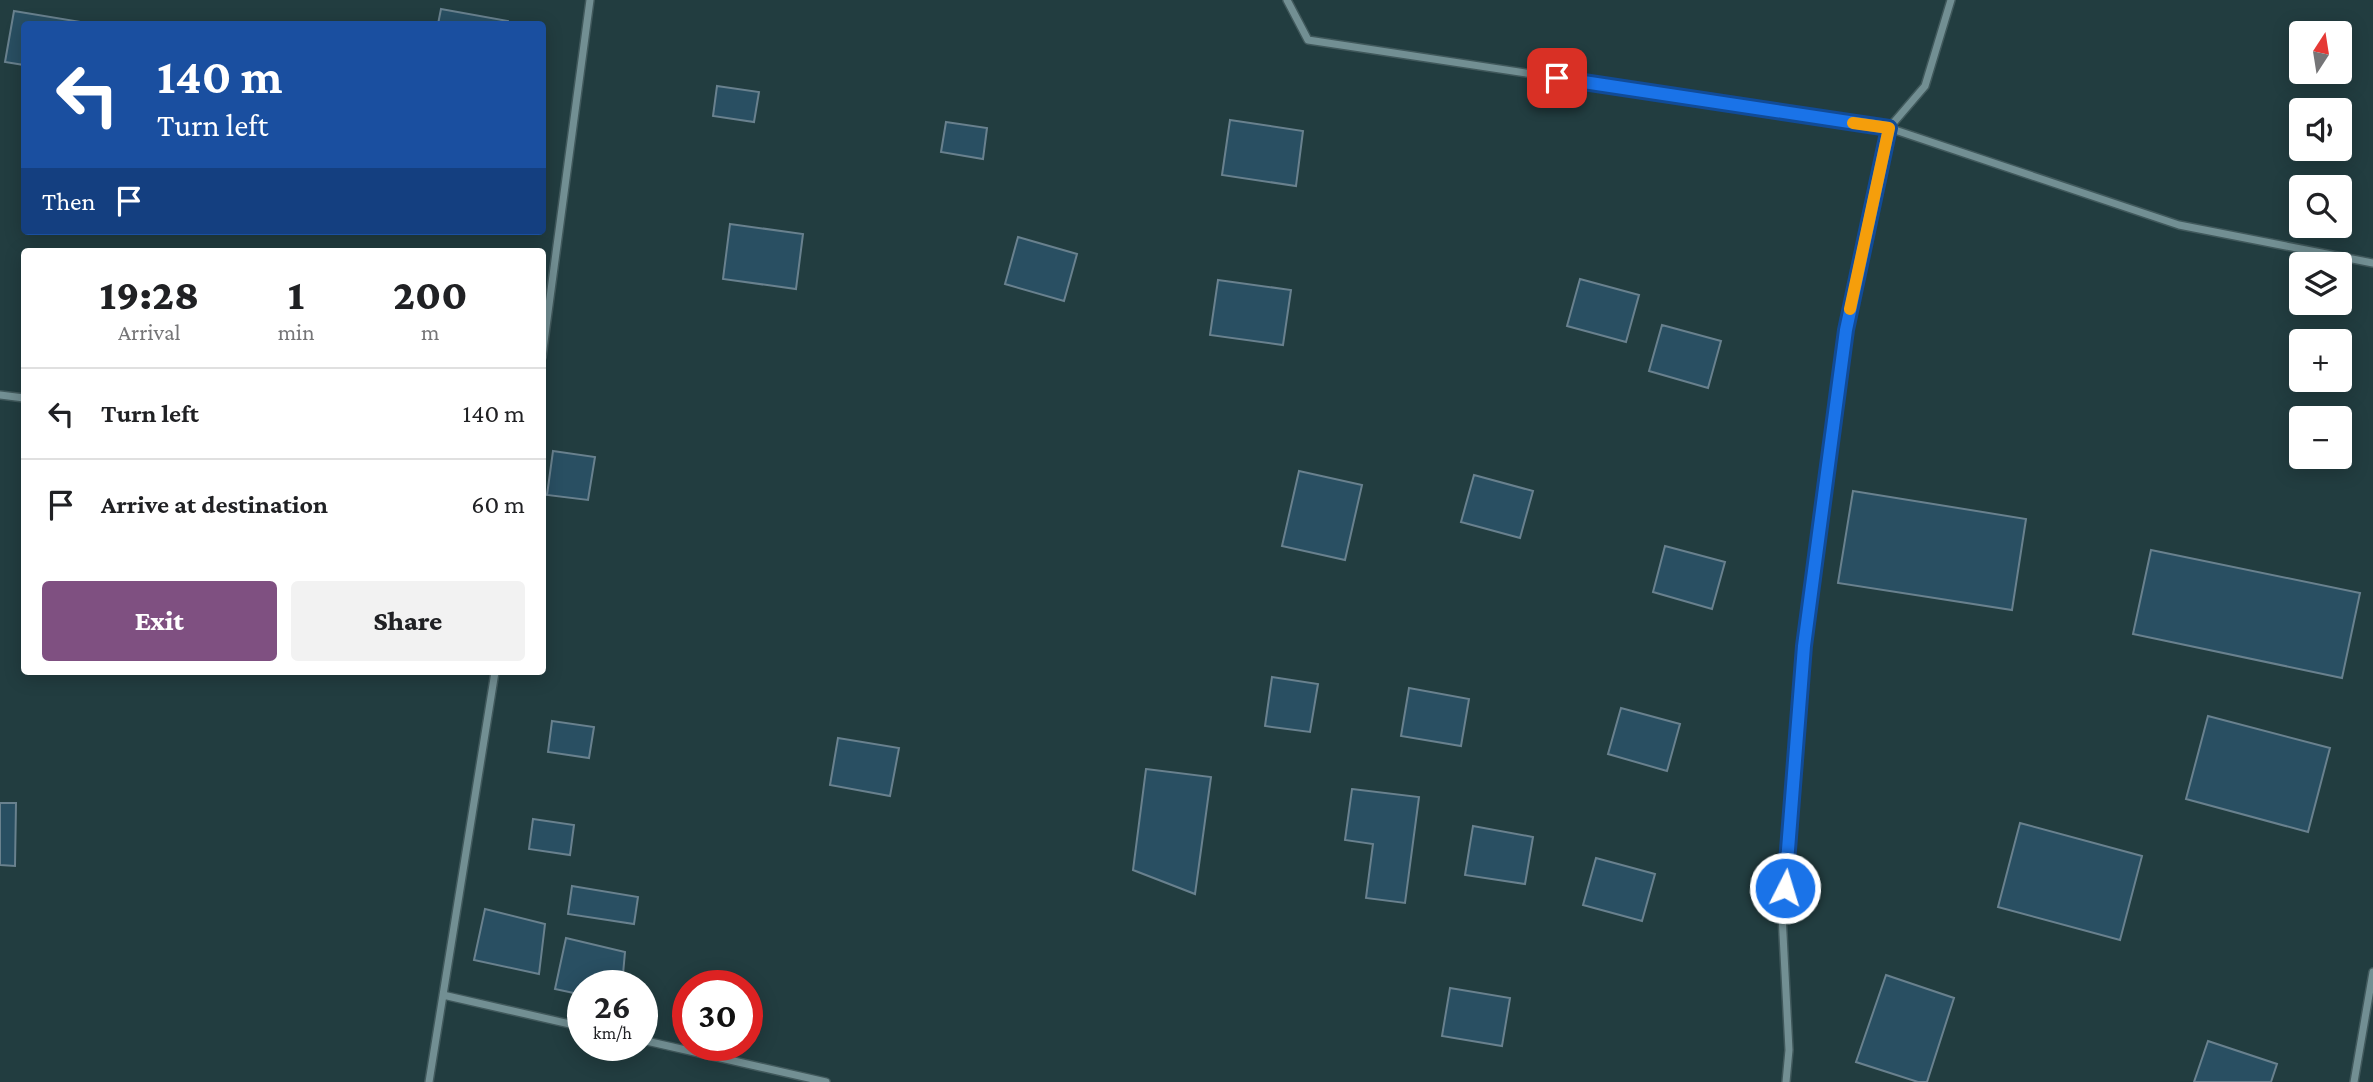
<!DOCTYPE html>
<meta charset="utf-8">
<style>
:root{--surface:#fff;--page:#f2f2f2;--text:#202124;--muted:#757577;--line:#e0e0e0;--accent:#7f5081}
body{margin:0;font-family:"Crimson Pro",serif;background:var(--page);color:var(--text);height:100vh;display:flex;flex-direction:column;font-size:26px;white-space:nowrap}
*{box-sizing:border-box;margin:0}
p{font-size:23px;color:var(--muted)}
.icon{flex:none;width:38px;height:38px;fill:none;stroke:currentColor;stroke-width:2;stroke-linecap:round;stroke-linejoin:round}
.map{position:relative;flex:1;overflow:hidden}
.side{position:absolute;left:21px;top:248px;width:525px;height:427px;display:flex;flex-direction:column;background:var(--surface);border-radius:7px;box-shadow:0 4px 18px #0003}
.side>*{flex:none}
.hud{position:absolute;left:21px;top:21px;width:525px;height:214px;border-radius:7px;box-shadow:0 4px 18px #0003;background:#1a4fa0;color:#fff;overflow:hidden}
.needle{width:46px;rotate:12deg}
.tools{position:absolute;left:2289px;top:21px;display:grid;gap:14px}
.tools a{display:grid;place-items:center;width:63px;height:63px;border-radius:7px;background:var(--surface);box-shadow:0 4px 18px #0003;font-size:35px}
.speed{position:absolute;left:567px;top:970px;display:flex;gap:14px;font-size:35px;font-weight:700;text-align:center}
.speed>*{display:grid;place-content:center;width:91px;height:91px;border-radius:50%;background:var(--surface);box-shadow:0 4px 18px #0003;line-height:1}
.speed small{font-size:18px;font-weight:400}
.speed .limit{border:10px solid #d22;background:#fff;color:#111}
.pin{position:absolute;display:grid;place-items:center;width:60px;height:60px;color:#fff;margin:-30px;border-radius:14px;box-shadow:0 4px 10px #0006}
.me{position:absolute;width:77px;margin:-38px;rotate:5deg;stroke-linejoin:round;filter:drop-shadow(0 0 5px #0008)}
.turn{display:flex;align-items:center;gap:24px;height:147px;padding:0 21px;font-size:32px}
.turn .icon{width:91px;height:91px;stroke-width:2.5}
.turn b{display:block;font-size:49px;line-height:60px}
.then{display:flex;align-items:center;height:66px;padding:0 21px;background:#0003;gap:14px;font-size:26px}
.eta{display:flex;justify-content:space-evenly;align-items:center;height:119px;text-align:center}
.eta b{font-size:42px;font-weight:800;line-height:49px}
.button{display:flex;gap:14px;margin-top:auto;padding:14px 21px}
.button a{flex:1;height:80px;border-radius:7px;background:var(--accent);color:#fff;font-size:28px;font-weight:800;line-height:80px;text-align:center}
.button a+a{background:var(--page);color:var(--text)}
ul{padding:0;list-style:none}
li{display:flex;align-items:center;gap:21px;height:91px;padding:0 21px;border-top:2px solid var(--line)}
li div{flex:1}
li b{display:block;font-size:26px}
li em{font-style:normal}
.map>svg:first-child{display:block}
.building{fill:#294f62;stroke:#69818e;stroke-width:2}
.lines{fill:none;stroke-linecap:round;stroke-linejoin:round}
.minor-casing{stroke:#41595c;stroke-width:10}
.minor{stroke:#728f93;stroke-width:7}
.route-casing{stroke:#114b97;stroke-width:18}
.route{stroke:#1a73e8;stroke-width:12}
.slow{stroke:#f59e0b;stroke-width:12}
</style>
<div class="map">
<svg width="2373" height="1082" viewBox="0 0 2373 1082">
<rect width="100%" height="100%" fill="#223d40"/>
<path class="building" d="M441,9l67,12v3h-70z
M14,11l67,11v2h-57v41l-19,-3z
M717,86l42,6 -5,30 -41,-6z
M1230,120l73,11 -7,55 -74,-11z
M946,122l41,6 -4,31 -42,-7z
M730,224l73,10 -7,55 -73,-10z
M1018,237l59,17 -13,47 -59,-17z
M1580,279l59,16 -13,47 -59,-16z
M1218,280l73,10 -8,55 -73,-10z
M1662,325l59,16 -13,47 -59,-17z
M553,451l42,6 -7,43 -41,-5z
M1299,471l63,14 -17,75 -63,-14z
M1474,475l59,16 -13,47 -59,-16z
M1853,491l173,28 -14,91 -174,-27z
M1665,546l60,16 -13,47 -59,-17z
M2151,550l209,43 -18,85 -209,-44z
M1272,677l46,7 -8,48 -45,-6z
M1409,688l60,11 -8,47 -60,-10z
M1621,708l59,16 -13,47 -59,-17z
M2208,716l122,32 -22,84 -122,-33z
M552,721l42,6 -5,31 -41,-6z
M838,738l61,10 -9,48 -60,-11z
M1146,769l65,8 -16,117 -62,-24z
M1352,789l67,8 -14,106 -39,-5 7,-54 -28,-4z
M0,803h16l-1,63 -15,-1z
M533,819l41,6 -4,30 -41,-6z
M2020,823l122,33 -22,84 -122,-33z
M1473,826l60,11 -8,47 -60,-9z
M1596,858l59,16 -13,47 -59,-16z
M572,886l66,11 -4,27 -66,-10z
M485,909l60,15 -6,50 -65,-14z
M566,938l59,14 -3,33h-39v10l-28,-6z
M1886,975l68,23 -27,84h-9l-62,-20z
M1450,988l60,10 -8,48 -60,-10z
M2208,1041l69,23 -6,18h-77z"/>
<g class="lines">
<g class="minor-casing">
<path id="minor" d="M1287,0l21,40 581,88 290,97 194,38
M542,357l48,-357
M0,395l24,3
M443,995l140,32
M642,1040l184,42
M429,1082l66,-410
M1786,1082l3,-32 -7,-135 22,-269 42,-316 43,-202 36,-42 26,-86
M2354,1082l19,-110"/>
</g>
<use href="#minor" class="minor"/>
</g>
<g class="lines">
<g class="route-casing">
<path id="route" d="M1557,78l332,50 -43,202 -42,316 -19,242"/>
</g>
<use href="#route" class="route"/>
<path class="slow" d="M1850,309l39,-181 -36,-5"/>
</g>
</svg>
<div class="tools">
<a><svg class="needle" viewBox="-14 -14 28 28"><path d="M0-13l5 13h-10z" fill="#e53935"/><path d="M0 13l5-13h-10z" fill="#757577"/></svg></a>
<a><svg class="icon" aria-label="sound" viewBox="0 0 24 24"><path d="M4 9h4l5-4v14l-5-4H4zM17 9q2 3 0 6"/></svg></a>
<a><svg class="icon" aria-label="search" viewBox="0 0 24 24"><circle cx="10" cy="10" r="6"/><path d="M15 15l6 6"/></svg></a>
<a><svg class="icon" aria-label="layers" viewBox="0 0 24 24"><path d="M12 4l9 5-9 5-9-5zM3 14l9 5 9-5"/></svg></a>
<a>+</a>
<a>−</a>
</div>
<div class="speed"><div>26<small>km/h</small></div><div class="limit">30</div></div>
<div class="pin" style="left:1557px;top:78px;background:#d93025"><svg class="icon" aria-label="arrive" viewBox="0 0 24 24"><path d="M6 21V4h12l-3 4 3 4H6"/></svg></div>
<svg class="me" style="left:1785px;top:888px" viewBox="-20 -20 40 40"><circle r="17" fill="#1a73e8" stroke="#fff" stroke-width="3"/><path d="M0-11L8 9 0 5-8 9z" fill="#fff"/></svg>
<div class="hud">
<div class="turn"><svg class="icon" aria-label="left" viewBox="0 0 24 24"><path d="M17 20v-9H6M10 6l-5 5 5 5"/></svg><div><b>140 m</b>Turn left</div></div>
<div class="then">Then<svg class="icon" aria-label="arrive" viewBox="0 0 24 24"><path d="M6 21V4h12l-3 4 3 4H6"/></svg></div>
</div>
<section class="side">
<div class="eta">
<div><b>19:28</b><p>Arrival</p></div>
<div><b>1</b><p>min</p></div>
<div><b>200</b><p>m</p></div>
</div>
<ul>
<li><svg class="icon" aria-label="left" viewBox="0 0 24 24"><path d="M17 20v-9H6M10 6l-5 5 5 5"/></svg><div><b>Turn left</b></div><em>140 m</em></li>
<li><svg class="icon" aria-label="arrive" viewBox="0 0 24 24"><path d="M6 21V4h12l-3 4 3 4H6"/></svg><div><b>Arrive at destination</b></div><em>60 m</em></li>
</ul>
<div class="button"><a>Exit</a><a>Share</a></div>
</section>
</div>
